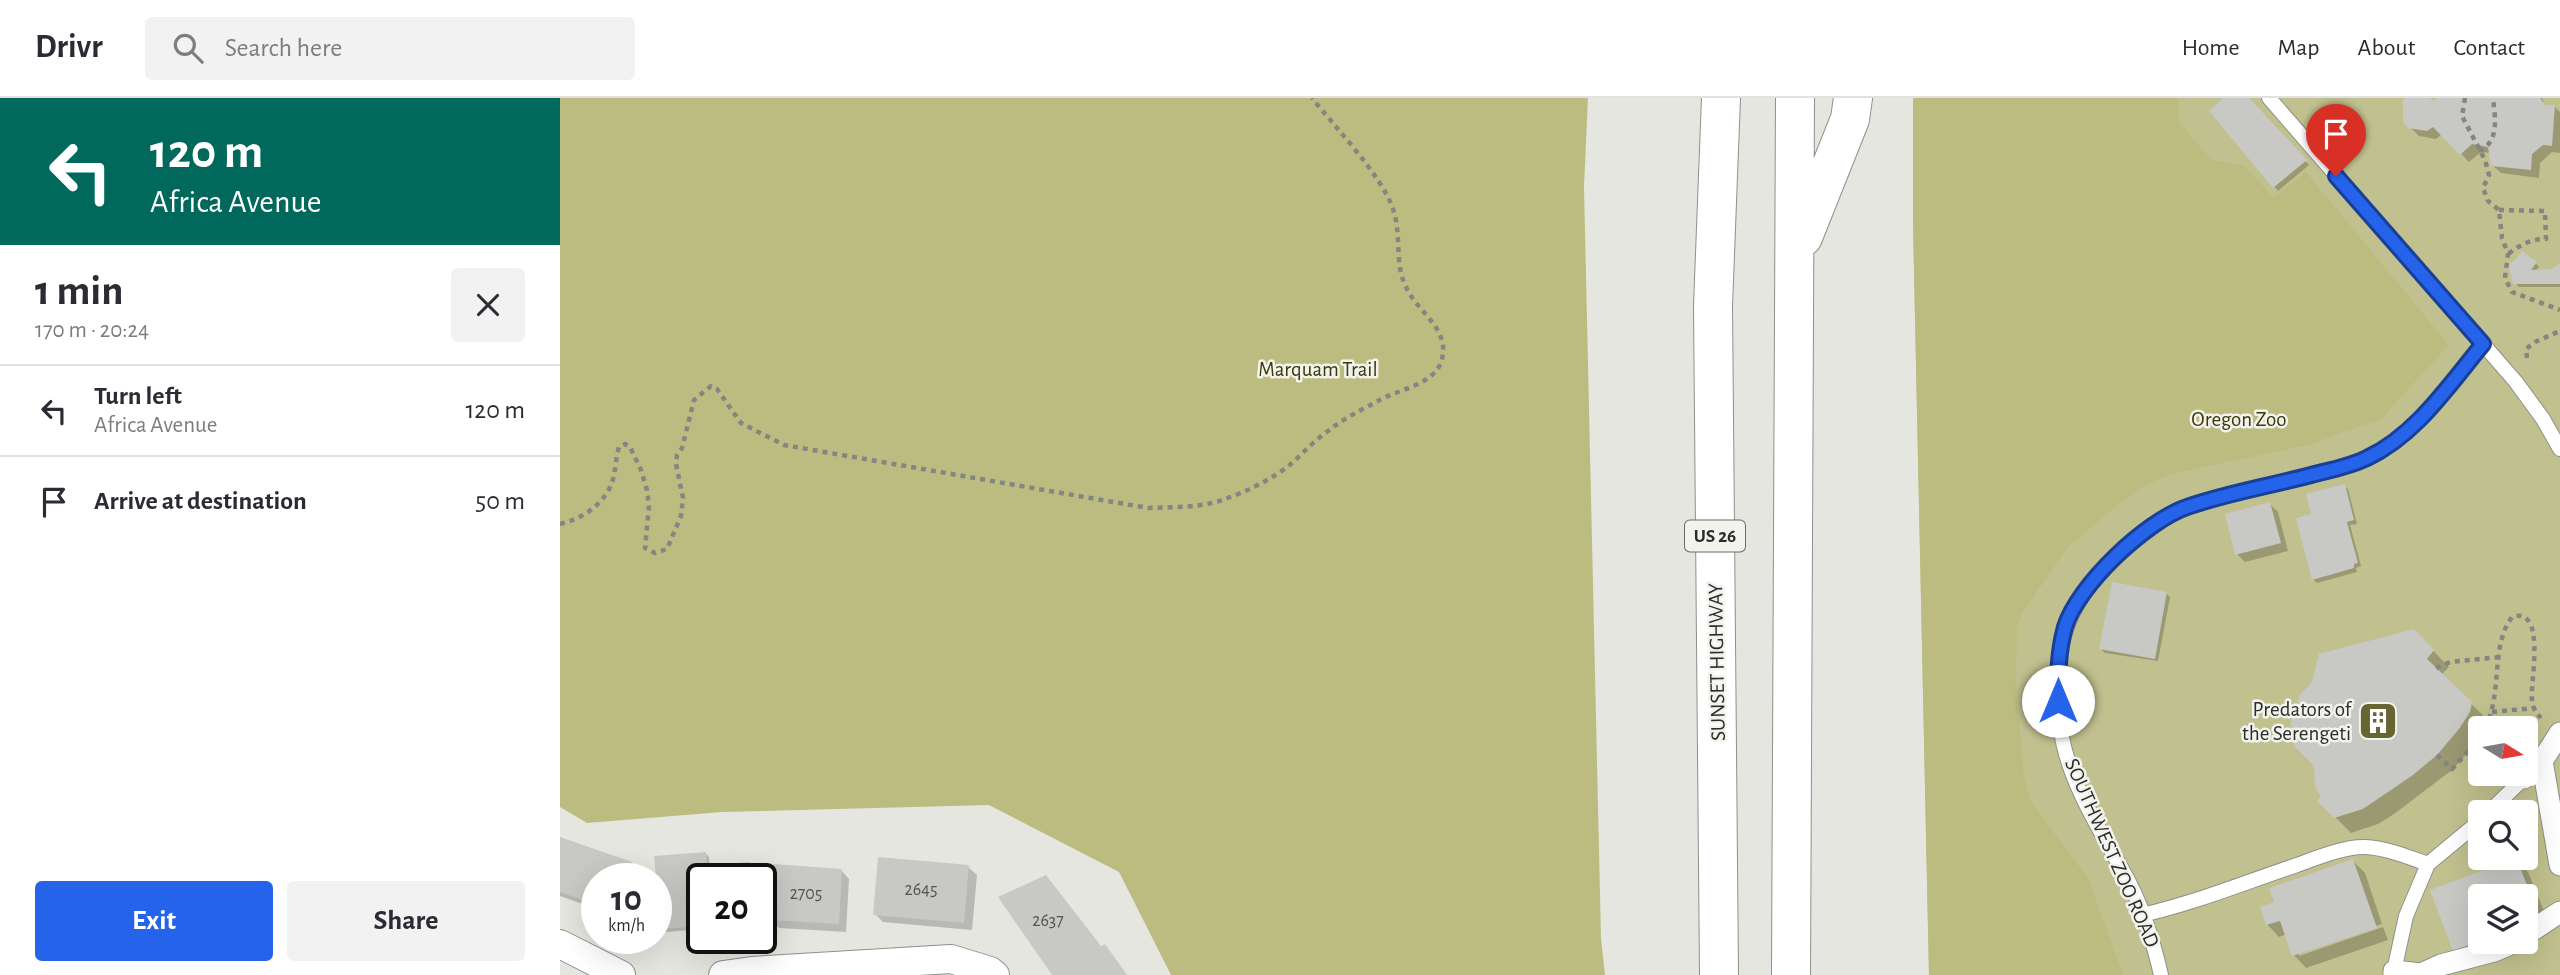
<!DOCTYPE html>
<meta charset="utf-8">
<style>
:root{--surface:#fff;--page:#f2f2f3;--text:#2b2b33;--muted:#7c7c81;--line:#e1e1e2;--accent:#2563eb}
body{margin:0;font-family:"Alegreya Sans",sans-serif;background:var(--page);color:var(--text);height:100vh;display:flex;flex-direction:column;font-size:26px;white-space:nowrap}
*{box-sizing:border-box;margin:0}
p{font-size:23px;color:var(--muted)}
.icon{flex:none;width:38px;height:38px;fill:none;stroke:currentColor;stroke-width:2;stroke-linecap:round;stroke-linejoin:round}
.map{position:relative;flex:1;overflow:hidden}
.drawer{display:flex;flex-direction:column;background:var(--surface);width:560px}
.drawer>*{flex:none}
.top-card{background:#00695c;color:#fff;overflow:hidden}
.needle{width:46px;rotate:101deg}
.controls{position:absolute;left:1908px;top:618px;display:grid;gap:14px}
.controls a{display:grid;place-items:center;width:70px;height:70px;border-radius:7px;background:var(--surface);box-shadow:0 7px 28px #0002;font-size:35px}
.speed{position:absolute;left:21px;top:765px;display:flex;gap:14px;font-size:35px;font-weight:700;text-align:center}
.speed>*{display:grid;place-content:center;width:91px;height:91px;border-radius:50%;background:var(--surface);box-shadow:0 7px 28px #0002;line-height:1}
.speed small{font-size:18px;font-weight:400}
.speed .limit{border:4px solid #111;border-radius:10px;background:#fff;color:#111}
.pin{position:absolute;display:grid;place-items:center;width:60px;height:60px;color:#fff;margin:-72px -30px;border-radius:50% 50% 50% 0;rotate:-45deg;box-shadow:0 0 7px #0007}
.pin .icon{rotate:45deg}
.me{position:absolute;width:77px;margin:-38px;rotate:0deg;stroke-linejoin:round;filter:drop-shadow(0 0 5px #0008)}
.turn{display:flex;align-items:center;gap:24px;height:147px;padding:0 35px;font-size:32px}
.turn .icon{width:91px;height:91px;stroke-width:2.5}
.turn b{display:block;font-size:49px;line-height:60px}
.round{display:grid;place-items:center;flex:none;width:74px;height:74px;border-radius:7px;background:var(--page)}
.headline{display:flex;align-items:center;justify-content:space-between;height:119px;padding:0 35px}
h1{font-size:42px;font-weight:700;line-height:52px}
.primary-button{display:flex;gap:14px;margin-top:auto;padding:14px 35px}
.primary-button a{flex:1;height:80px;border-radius:7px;background:var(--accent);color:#fff;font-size:28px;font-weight:700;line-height:80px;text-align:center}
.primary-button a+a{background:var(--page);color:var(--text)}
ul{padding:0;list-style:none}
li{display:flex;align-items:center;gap:21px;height:91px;padding:0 35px;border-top:2px solid var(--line)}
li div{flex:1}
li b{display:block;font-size:26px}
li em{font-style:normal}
header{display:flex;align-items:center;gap:42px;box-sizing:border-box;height:98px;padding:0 35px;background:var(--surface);border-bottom:2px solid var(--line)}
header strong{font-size:33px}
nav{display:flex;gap:38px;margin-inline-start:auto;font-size:24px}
.search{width:490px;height:63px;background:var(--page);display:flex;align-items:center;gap:18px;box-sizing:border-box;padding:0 24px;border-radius:7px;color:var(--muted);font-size:26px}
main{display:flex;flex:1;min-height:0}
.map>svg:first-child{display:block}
.green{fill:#c1c08f;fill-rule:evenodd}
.forest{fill:#bdbc80}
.shadow{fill:#0003}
.building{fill:#c8c8c4}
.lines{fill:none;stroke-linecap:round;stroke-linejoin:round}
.service-casing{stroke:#90908b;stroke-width:16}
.pedestrian-casing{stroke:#90908b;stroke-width:23}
.minor-casing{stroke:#90908b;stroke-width:30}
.motorway-casing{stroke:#90908b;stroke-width:40}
.path{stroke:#858582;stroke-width:4.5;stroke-dasharray:5 5;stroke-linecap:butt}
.service{stroke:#fff;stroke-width:14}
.pedestrian{stroke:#fff;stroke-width:21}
.minor{stroke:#fff;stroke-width:28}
.motorway{stroke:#fff;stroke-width:38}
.route-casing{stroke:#184099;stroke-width:18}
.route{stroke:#2563eb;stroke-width:12}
.labels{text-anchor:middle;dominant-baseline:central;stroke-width:5;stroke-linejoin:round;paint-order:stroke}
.number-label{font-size:18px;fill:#535351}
.shield{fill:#f3f3ee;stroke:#686866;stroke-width:2}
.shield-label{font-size:19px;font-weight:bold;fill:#2c2c2b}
.park-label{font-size:21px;fill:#3b3908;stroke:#f3f3ee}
.street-label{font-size:21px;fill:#2c2c2b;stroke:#f3f3ee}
.poi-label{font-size:21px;fill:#2c2c2b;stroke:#f3f3ee;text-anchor:end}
</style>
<header>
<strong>Drivr</strong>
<div class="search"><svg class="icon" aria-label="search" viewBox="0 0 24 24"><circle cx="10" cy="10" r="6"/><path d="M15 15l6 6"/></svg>Search here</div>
<nav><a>Home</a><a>Map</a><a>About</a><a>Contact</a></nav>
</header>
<main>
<section class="drawer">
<div class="top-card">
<div class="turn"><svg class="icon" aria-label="left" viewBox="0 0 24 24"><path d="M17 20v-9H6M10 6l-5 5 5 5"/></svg><div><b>120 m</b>Africa Avenue</div></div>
</div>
<div class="headline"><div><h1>1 min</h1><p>170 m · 20:24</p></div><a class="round"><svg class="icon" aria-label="close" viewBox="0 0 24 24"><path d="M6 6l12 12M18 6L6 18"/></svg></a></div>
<ul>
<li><svg class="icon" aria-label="left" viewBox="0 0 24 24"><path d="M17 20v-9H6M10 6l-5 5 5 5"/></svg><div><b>Turn left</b><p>Africa Avenue</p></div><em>120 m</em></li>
<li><svg class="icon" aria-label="arrive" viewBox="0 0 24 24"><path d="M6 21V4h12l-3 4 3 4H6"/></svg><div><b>Arrive at destination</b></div><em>50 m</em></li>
</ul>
<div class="primary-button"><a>Exit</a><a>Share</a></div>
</section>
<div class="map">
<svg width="2000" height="877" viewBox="0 0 2000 877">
<rect width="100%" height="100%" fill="#e6e6e1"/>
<path class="green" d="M1353,0h647v877h-631l-16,-752zM1920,630h45v46h-45zM1920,714h45v46h-45zM1920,798h45v46h-45z"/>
<path class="forest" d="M0,0h1028l-4,89 17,751 4,37h-434l-52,-103 -130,-67 -267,7 -135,11 -27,-16z
M1353,0h265l2,26 32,36 33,6 29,32 32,-26 143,173 -70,76 -34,10 -32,13 -142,30 -29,13 -26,19 -49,42 -45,66 -5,14 -1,57 8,93 9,27 55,73 35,97h-194l-16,-752z"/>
<path class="shadow" d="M1665,0h22l62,67 -31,26 -66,-80z
M1848,0h19l6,6 6,-6h103l4,8h8l6,6v41l-8,-1 -12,11 -1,15 -38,-5 -9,-8 -1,-12 -10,-1 -12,10 -27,-28 -6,5 -17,-3 -14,-14z
M1976,165l3,4 -3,4h16l8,-6v22h-41l-4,-4z
M1784,388l4,3 9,35 -7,1 11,41 -5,2 1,4 -40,11 -4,-4v-64z
M1710,406l8,8 10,39 -43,11 -8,-8z
M1606,495l4,4 -12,64 -53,-8 -4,-4z
M1854,533l35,36 -8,8 46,44 -2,9h-5v8l-5,9 -23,25 -58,44 -16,10 -27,9 -32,-32 4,-5 -24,-85z
M0,741l71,25 8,8 -3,6h-39v31l-37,-13z
M145,755l4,4 1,9 39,-3 4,4 1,11h-52v51l-36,3 -4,-4z
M1955,762l13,12 24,59 -27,10v-45h-45v46h43l-56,21 -12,-13 -23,-59z
M1793,763l12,12 17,51 -83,28v4l84,-29 5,13 -82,28 -12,-13 -7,-21 -8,3 -12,-13 9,-21z
M408,769l9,8 -5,55 -89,-8 -8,-8z
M281,772l8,9 -3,53 -67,-4 -8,-9z"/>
<path class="building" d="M1663,0h26l58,62 -34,28 -64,-77z
M1846,0h24l3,3 4,-3h103l6,7h9l-3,41 -9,-1 -11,9 -1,16 -40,-4 -3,-19 -16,-3 -12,11 -27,-28 -6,4 -19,-3 -5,-6v-22z
M1962,153l15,11 -6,8 21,-1 8,-6v21h-47l-5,-20 6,-3z
M1785,386l9,36 -7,2 11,41 -4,1v4l-42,12 -16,-62 15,-4 -5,-20z
M1710,404l11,41 -46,12 -10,-41z
M1552,484l55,10 -12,67 -56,-10z
M1854,531l20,21 -7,9 45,43 -2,10 -11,17 -22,26 -24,20 -50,34 -29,9 -17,-17 4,-5 -6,-9 -1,-21 -19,-19 -5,-17 3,-22 4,1 2,-13 13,-14 7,-28z
M0,739l72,25 -6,16h-29v27l-37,-13z
M146,754l1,13 43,-3 1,16h-49v48l-41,3 -7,-73z
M318,759l91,8 -5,58 -91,-8z
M1956,760l25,61 -16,5v-28h-45v45l-27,10 -23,-61z
M1793,761l24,69 -85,28 -12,-35 -14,4 -6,-18 14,-5 -5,-14z
M213,766l69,5 -3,55 -70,-4z
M486,777l55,71 4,-2 22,31h-75l-54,-78z"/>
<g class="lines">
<g class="service-casing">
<path id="service" d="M1709,0l247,284 27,37 17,30
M1929,714l35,-34
M1582,817c53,-12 104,-33 155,-50 19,-7 49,-19 68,-18 22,1 43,10 63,17
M1834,873l12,-55 22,-52 52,-43
M1601,877c-8,-35 -20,-73 -38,-104 -24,-42 -55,-91 -62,-140 -13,-85 7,-137 74,-190 16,-12 34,-28 53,-34 40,-13 83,-21 123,-32 19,-5 39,-8 56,-17 49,-23 83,-73 116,-114"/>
</g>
<g class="pedestrian-casing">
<path id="pedestrian" d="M1982,663l18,104
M1964,680l18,-17 18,-28
M1965,837l35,-23
M1834,877v-4l27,3 20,-9 53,-14 21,-9"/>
</g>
<g class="minor-casing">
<path id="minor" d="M0,846l61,31
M163,877l29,-4 199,-12 39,12 5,4"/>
</g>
<g class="motorway-casing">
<path id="motorway" d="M1243,139l47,-118 3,-21
M1159,877l-6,-669 8,-208
M1231,877l4,-877"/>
</g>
<path class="path" d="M1905,0l-3,18 23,44 4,15 -6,13 5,13 11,9 3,28 6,16 -3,24 7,14 48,18
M1919,53c21,-9 16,-34 14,-53
M1939,112l46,1 1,28c-15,0 -26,6 -38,15
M1967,260l-1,-9 9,-7 25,-11
M0,426c25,-6 49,-23 54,-49 2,-9 2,-19 5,-28l6,-3 5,3 11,23 6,20 2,16 -4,42 10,5 12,-4 14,-33 2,-18 -7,-34 1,-9 5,-7 12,-48 17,-14 6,3 24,34 43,22 364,63c25,-1 51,0 74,-8 24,-8 51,-21 70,-37 12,-11 23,-23 36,-32 15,-12 33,-21 50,-30 20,-12 58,-16 64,-42 8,-31 -25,-47 -36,-72 -12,-24 -4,-52 -13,-78 -11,-33 -58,-82 -81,-111
M1876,570l14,-6 50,-5
M1932,614l42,-4
M1925,630c18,-34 5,-82 27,-111 35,-12 18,66 20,82 0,8 4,14 9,19
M1877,657l15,14 28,-30"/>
<use href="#service" class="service"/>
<use href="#pedestrian" class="pedestrian"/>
<use href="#minor" class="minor"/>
<use href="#motorway" class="motorway"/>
</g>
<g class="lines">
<g class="route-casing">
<path id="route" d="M1498,603c0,-25 0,-49 7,-74 13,-42 81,-106 122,-120 40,-14 83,-21 124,-32 19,-5 38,-8 56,-17 49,-23 82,-73 116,-114l-147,-168"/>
</g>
<use href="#route" class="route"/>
</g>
<defs>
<g id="building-square" transform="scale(2.0125)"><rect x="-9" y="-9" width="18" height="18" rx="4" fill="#676532" stroke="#f3f3ee"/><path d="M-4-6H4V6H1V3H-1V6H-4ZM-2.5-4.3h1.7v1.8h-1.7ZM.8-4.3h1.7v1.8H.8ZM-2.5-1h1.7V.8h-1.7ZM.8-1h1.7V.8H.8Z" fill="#fff"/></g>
</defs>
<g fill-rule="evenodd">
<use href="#building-square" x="1818" y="623"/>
</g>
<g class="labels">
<g class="number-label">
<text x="361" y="792">2645</text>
<text x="246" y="796">2705</text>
<text x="488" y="823">2637</text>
</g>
<rect class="shield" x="1125" y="422.5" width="60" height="31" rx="5"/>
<g class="shield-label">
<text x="1155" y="438">US 26</text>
</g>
<g class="park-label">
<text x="758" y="271">Marquam Trail</text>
<text x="1679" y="321">Oregon Zoo</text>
</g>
<g class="street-label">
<text transform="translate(1157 564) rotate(-91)">SUNSET HIGHWAY</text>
<text transform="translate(1552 755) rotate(66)">SOUTHWEST ZOO ROAD</text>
</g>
<g class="poi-label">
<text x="1791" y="611">Predators of<tspan x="1791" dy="24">the Serengeti</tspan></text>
</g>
</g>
</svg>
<div class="controls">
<a><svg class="needle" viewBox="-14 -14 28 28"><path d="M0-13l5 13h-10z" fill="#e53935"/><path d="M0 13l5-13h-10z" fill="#7c7c81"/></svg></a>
<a><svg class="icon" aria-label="search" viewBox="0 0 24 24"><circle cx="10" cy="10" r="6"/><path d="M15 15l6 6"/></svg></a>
<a><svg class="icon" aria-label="layers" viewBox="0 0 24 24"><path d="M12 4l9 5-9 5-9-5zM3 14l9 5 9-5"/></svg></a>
</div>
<div class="speed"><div>10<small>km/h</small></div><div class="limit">20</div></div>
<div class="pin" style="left:1776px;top:78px;background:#d93025"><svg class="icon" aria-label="arrive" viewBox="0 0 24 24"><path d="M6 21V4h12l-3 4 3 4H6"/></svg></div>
<svg class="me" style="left:1498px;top:603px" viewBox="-20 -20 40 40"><circle r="19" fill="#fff"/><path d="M0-13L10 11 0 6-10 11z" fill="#2563eb"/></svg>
</div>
</main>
